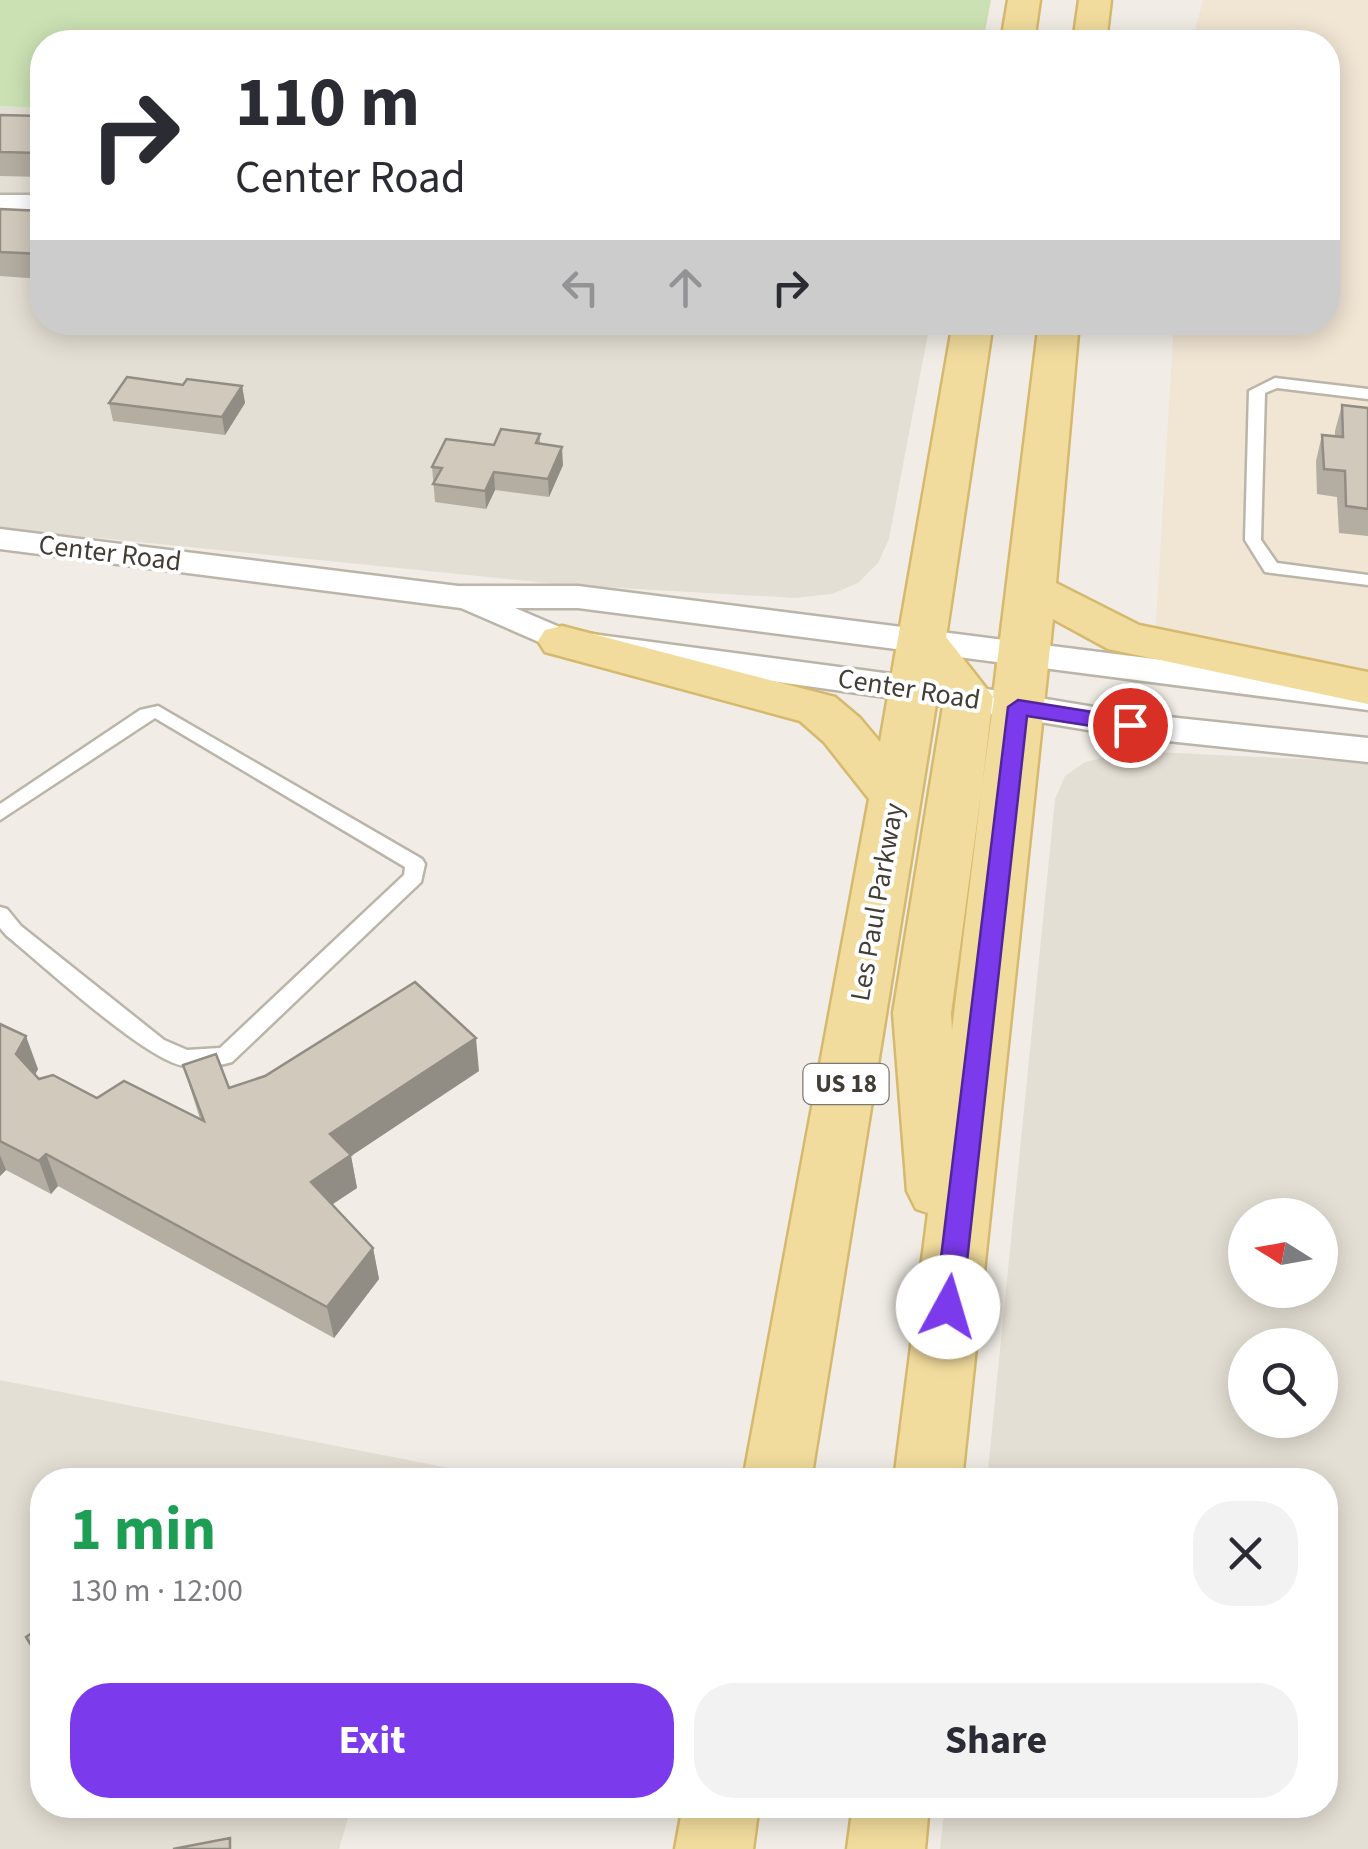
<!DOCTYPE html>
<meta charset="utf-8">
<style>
:root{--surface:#fff;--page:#f2f2f3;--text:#2b2b33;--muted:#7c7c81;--accent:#7c3aed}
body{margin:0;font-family:"Source Sans 3",sans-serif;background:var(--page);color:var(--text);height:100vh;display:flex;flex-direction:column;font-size:38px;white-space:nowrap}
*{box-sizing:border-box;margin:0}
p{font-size:32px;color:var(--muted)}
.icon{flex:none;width:55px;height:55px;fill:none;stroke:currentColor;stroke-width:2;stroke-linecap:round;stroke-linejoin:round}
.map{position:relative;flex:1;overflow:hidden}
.panel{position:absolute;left:30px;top:1468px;width:1308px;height:350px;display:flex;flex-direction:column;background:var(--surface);border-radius:40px;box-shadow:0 5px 25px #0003}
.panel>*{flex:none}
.banner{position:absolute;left:30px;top:30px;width:1310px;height:305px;border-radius:40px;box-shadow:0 5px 25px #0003;background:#fff;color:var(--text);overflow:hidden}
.needle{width:65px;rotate:281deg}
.controls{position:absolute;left:1228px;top:1198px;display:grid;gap:20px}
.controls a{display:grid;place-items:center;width:110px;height:110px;border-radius:50%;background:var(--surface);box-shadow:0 5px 25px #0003;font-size:50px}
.pin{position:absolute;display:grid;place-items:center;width:85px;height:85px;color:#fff;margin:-42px;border:5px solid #fff;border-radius:50%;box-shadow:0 2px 10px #0007}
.me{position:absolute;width:110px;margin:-55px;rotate:6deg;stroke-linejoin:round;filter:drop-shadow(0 0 8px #0008)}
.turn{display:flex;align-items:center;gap:35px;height:210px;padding:0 40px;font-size:45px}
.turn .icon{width:130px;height:130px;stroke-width:2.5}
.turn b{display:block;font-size:70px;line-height:85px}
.lanes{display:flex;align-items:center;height:95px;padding:0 40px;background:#0003;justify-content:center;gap:50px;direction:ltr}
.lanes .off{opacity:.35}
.round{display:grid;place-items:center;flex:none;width:105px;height:105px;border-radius:40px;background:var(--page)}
.overview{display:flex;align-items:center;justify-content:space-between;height:170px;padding:0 40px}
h1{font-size:60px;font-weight:700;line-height:75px;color:#1e9e55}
.button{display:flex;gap:20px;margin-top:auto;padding:20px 40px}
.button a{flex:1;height:115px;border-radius:40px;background:var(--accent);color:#fff;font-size:40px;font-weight:700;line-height:115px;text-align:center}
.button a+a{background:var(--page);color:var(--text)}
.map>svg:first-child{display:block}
.residential{fill:#e4dfd4;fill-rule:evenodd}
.commercial{fill:#f1e5d3}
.green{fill:#cbe1b3}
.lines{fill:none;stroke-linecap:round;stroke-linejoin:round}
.lane-casing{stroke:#bbb5a9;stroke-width:5}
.street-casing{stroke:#bbb5a9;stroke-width:5}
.primary-casing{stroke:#d5b96f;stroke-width:5}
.lane{fill:#fff;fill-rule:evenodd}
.street{fill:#fff;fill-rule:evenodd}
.primary{fill:#f2dc9d;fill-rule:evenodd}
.wall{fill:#b4ada2}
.shaded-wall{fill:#928d84}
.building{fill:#d1c9bc;stroke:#928d84;stroke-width:2.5}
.route{fill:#7c3aed;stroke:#51269a;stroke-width:2.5}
.labels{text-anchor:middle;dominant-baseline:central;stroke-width:8;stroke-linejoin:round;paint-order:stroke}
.shield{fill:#fff;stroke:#7b7872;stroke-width:2.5}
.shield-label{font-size:25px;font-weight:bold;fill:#423e36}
.street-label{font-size:28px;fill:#423e36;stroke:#fff}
</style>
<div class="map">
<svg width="1368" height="1849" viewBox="0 0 1368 1849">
<rect width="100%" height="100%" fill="#f1ede6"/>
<path class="residential" d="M0,106l42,2v214l888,1 -41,216 -11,24 -20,20 -26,11 -37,4 -228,-13 -567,-57z
M1133,751l235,11v1087h-428l5,-44h380v-325h-338l68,-681 10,-23 20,-14zM1245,1215h75v75h-75zM1245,1345h75v75h-75z
M0,1380l459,90 -4,10h-413v325h310l-13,44h-339z"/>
<path class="commercial" d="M1203,0h165v674l-213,-38 19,-313 154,-1v-280h-136z"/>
<path class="green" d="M0,0h991l-8,42h-941v66l-42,-2z"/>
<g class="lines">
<g class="lane-casing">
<path id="lane" d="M1275,378l93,11v10l-91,-11 -12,5 -4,147 16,23 91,12v10l-103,-13 -20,-32 4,-149z
M158,706l264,153 3,5 -4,18 -189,180c-13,4 -33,6 -47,4 -38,-4 -143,-102 -178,-130l-7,-8v-21l7,2 14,17 143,114 23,10 33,-2 184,-173 1,-8 -250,-149 -155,102v-16l140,-94z"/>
</g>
<g class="street-casing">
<path id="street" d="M0,195h42v16h-42z
M0,529l458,57h120l790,100v24l-790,-102h-63l54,23 345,46 216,36 238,25v24l-238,-25 -216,-36 -352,-49 -101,-44 -461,-59z"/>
</g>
<g class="primary-casing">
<path id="primary" d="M1008,0h32l-6,42h-33z
M1079,0h32l-5,42h-33z
M953,322h40l-47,315 48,61 -43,315 1,17 87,-708h40l-23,261 83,42 229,47v32l-260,-55 -55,-30 -91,861h-68l34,-267 -12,-4 -9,-18 -14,-178 51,-313 -6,-8 -127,788h-68l126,-681 -45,-57 -24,-21 -255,-69 -7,-11 7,-11 17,-4 273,71 25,21 20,24z
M683,1805h76l-6,44h-78z
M853,1805h76l-4,44h-78z"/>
</g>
<use href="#lane" class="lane"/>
<use href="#street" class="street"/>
<use href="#primary" class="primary"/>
</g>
<path class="wall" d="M0,115l42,1v61l-42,-1z
M0,209l42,2v68l-42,-3z
M183,385l59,1 3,17 -20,32 -112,-14 -4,-18z
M1342,405l26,3v128l-29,-3 -2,-36 -20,-3 -1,-33 6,-26 13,1v-5z
M540,434v10l23,21 -14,32 -54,-7 -9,19 -51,-7 -3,-35 62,-22z
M0,1024l38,45 -3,6 4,4 58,19 103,21 -17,-54 46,23 250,-17 -128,85 6,32 -25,16 41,44 6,31 -45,59 -276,-152 -7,8 -45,-24 -6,6z"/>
<path class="shaded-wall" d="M242,386l3,17 -20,32 -3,-18z
M562,447l1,18 -14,32 -1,-18z
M494,472l1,18 -9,19 -1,-18z
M26,1036l12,33 -10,18 -12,-33z
M476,1038l3,33 -128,85 6,32 -39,26 -7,-32 19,-48z
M46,1154l12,32 -7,8 -12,-33z
M0,1155l6,15 -6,6z
M373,1248l6,31 -45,59 -7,-31z"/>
<path class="building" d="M0,115l42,1v37l-42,-1z
M0,209l42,2v43l-42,-2z
M127,377l56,8 4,-6 55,7 -20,31 -113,-14z
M1342,405l26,3v101l-22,-3 -1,-35 -21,-2 -2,-34 21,2z
M501,429l39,5 -4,9 26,4 -14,32 -54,-7 -9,19 -52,-7 9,-16 -10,-1 14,-28 48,6z
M415,982l61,56 -146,96 21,21 -40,27 62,66 -46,59 -281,-153 -7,7 -39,-20v-117l26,12 -10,18 23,25 14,-4 44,23 27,-17 80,40 -21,-56 33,-11 13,34 36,-12z
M42,1626v37l-16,-26z
M230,1838v11h-57z"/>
<path class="route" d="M1018,700l112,18 10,7 -10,7 -103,-16 -65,591 -4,8 -10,3 -9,-3 -4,-8 73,-600z"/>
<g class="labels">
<rect class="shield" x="803.5" y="1064" width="85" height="40" rx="8"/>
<g class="shield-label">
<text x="846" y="1084">US 18</text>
</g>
<g class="street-label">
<text transform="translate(110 553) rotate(7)">Center Road</text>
<text transform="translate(909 689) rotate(9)">Center Road</text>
<text transform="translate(877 902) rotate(-80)">Les Paul Parkway</text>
</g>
</g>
</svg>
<div class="controls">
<a><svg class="needle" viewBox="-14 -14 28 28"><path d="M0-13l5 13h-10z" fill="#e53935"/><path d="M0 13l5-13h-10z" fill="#7c7c81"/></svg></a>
<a><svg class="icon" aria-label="search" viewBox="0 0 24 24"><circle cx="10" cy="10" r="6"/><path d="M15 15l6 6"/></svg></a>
</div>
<div class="pin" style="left:1130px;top:725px;background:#d93025"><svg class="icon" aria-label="arrive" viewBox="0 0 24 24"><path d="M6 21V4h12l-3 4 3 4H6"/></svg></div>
<svg class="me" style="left:948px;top:1307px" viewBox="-20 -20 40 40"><circle r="19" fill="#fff"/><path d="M0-13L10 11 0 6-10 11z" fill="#7c3aed"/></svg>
<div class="banner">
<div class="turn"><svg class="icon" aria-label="right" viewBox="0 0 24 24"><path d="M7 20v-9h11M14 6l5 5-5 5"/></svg><div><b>110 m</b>Center Road</div></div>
<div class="lanes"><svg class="icon off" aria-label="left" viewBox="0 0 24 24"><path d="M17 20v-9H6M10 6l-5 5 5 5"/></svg><svg class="icon off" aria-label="ahead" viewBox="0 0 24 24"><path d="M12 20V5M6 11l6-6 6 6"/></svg><svg class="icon" aria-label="right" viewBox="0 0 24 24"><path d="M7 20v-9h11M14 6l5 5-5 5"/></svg></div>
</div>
<section class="panel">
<div class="overview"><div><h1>1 min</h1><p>130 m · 12:00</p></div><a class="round"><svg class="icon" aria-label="close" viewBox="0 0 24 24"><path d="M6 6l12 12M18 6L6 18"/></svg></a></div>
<div class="button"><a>Exit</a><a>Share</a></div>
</section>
</div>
